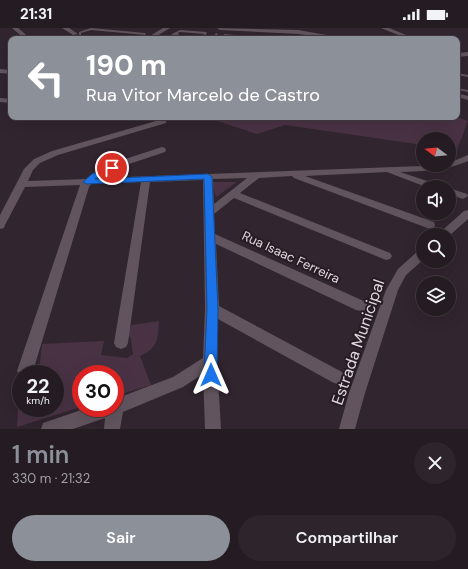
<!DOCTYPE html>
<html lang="pt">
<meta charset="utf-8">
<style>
:root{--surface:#251c23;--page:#2d252b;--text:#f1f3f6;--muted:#a3a1a6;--line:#423a41;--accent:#8c9099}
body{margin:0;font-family:"DM Sans",sans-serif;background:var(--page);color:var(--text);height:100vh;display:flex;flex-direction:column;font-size:15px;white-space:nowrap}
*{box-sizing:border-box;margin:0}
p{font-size:13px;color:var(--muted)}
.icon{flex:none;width:22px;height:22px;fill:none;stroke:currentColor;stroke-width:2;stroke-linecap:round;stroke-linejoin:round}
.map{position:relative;height:401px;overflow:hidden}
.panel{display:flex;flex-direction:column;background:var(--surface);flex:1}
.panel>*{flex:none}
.guide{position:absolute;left:8px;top:8px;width:452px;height:84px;border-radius:8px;box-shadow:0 4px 16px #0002,0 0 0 1px var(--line);background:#8c9099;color:#fff;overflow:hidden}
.needle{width:26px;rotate:286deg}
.buttons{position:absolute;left:416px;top:104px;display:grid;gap:8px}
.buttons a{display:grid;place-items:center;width:40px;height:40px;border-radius:50%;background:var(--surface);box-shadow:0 4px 16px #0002,0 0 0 1px var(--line);font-size:20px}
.speed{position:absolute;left:12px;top:337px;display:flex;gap:8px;font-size:20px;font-weight:700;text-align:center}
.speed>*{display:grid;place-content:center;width:52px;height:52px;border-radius:50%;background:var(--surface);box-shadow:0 4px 16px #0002,0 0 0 1px var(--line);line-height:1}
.speed small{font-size:10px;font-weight:400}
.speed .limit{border:6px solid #d22;background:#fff;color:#111}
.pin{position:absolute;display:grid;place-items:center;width:34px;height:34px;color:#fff;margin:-17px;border:2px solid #fff;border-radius:50%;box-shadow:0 1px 4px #0007}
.me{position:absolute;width:44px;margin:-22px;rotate:0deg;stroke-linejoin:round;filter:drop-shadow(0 0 3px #0008)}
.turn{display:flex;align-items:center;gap:14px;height:84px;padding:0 12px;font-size:18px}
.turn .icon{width:52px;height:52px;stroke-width:2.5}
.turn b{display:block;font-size:28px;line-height:34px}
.round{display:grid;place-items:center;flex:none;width:42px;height:42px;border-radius:21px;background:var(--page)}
.headline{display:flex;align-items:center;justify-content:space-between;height:68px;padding:0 12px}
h1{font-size:24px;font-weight:600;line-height:30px;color:var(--accent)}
.primary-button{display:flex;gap:8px;margin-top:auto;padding:8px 12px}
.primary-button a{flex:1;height:46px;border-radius:24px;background:var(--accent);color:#fff;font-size:16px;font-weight:600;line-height:46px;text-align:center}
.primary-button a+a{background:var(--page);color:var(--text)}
.status{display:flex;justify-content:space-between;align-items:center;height:28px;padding:0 20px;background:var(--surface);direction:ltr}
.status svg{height:11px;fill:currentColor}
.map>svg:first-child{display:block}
.green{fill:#493244}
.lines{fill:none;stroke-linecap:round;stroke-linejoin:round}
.lane{fill:#61545e;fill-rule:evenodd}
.street{fill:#61545e;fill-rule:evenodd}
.route{fill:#1a73e8;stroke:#114b97}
.labels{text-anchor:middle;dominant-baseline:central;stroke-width:4;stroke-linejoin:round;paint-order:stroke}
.street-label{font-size:13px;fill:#e0d8de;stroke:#271c25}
.near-street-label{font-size:16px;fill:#e0d8de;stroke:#271c25}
</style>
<div class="status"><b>21:31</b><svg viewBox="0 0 49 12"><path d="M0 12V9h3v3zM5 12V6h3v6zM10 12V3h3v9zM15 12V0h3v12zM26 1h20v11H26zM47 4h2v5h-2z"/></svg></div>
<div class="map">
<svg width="468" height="401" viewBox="0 0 468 401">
<rect width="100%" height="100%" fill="#31252f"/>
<path class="green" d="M205,89h252l11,4 -11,29 -8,-1v-10h-26v6l-138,-20 -28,9z
M212,154h25l-21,15z
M159,293c-1,18 -1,27 -19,35l11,29 -36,11v-22h-34v33l-64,20 2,-36 2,-2v19h34v-34h-19l4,-11 2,-19 62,-3 -3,14 26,3 6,-4 -2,-15 -4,-7 5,-7z"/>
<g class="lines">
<path class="lane" d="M91,0l54,5 1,1 -1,1 -54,-5 -10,3v3l-2,-1v-3z
M180,2l26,2 1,1 -4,6h-2l3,-5 -24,-2 -2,1 1,2 -5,1 -3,3h-3l4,-5z
M216,5l2,1 -4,5h-2z
M224,6l42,4 1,1h-10l-34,-3z
M128,7l1,2 -15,2h-6z
M136,7l1,1 -1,1 13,2h-8l-11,-2z
M82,8l1,2 -11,1v-1z
M277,9h2v2h-2z
M457,45l11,2v2l-11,-2z
M457,60l11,2v2l-11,-2z"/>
<path class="street" d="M12,0h6l13,11h-6z
M62,0h7l9,6 -5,1z
M163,0h7l-18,11h-7z
M217,0l81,2 52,9h-14l-38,-5 -78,-4z
M381,0h8l27,11h-8z
M468,24v4l-11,1v-4z
M0,41l11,1v4l-11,-1z
M457,65l11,3v4l-11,-3z
M0,70l11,1v4l-11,-1z
M163,91h3v4l-108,32 -18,8 -7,7 -5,11 58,-2 9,-7 21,-10 46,-15 3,1 1,2 -1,2 -42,14 -24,12 350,-13v-2l19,-8v6c-22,10 -44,10 -68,11l39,13 2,2h-15l-39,-15 -82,4 129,46 1,3 -1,3 -4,1 -136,-51 -2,-2 -33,2 -19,15 150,60 2,3 -2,3 -4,1 -152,-62 -20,16 1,20 151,68 2,4 -2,4 -5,1 -5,-1 -140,-66 3,62 123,66 3,5 -3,5 -5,2 -5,-2 -114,-63 -1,42 4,68h-16l-2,-55 -20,13 -60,25 -3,17h-16l1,-11 -32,11h-32l2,-6 44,-15h28v-9l58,-22 30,-19 2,-49 -2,-129 -53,2 -22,161 -2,4 -5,2 -5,-2 -2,-4 27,-161 -50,2 -2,3 -56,184 -2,3h-10v2l-4,-5 63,-186 -55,2 -20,38 -1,3 -4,1v-14l24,-46 10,-10 18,-8zM247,150l-33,26 -1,-25z
M449,160l18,6 1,2 -5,3 -14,-5z
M468,182v9l-19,17 -12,-1 27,-24z
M423,221v11l-17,15 -8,15 -33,103 -10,36h-16l10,-36 37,-103 12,-21 21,-19z"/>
</g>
<path class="route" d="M112,138l4,2 -1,2 -20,9 113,-5 4,3 6,132 -1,66 -2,4 -4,1 -5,-1 -2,-4 3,-66 -3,-130 -117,5 -4,-2 9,-8z"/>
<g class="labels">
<g class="street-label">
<text transform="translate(291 229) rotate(25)">Rua Isaac Ferreira</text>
</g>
<g class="near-street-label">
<text transform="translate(358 314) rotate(-71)">Estrada Municipal</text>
</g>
</g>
</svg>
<div class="buttons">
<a><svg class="needle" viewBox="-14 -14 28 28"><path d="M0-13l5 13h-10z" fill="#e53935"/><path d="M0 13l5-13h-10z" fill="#a3a1a6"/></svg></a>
<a><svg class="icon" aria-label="sound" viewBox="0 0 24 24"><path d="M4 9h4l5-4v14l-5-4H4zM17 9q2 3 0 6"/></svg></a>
<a><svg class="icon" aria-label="search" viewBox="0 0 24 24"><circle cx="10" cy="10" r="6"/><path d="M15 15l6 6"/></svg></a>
<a><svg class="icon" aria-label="layers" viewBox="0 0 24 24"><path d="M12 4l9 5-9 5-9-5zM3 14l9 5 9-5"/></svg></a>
</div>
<div class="speed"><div>22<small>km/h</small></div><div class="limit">30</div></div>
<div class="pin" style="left:112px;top:140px;background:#d93025"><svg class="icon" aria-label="arrive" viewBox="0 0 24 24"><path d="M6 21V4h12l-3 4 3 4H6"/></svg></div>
<svg class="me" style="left:211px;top:347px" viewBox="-20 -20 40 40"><path d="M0-17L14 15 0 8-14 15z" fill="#1a73e8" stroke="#fff" stroke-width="4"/></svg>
<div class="guide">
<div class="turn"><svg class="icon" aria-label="left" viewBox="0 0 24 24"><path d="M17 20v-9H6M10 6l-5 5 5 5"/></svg><div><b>190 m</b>Rua Vitor Marcelo de Castro</div></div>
</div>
</div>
<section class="panel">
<div class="headline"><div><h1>1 min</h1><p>330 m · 21:32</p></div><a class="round"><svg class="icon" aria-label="close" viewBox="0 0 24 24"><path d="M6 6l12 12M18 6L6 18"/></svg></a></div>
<div class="primary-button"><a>Sair</a><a>Compartilhar</a></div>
</section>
